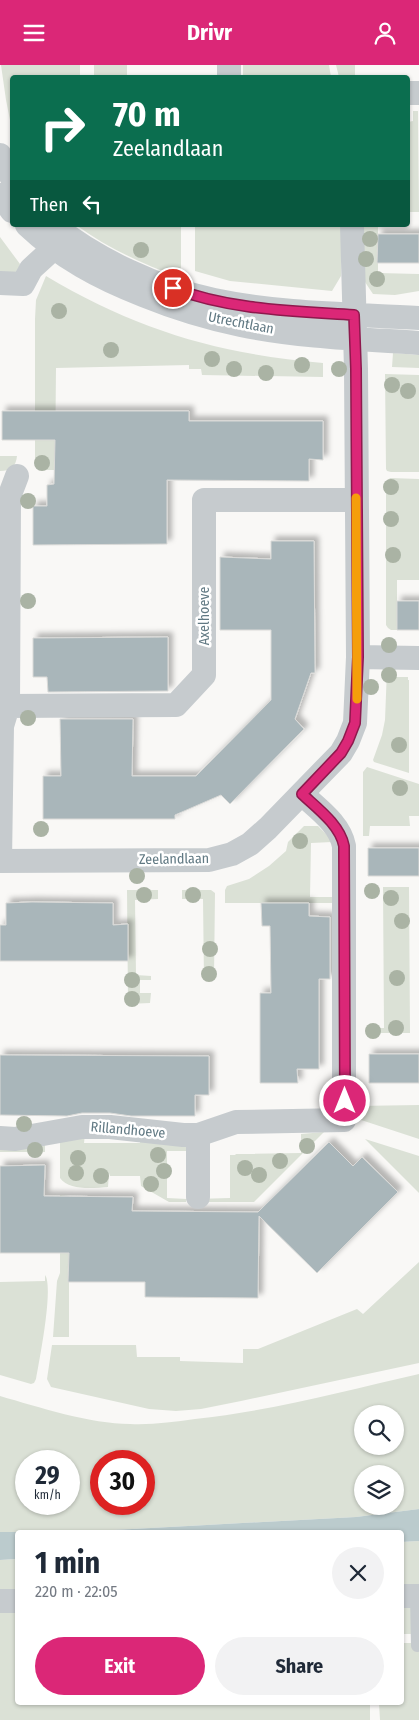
<!DOCTYPE html>
<meta charset="utf-8">
<style>
:root{--surface:#fff;--page:#f2f2f3;--text:#1f2937;--muted:#747a83;--accent:#db2777}
body{margin:0;font-family:"Fira Sans Condensed",sans-serif;background:var(--page);color:var(--text);height:100vh;display:flex;flex-direction:column;font-size:19px;white-space:nowrap}
*{box-sizing:border-box;margin:0}
p{font-size:16px;color:var(--muted)}
.icon{flex:none;width:28px;height:28px;fill:none;stroke:currentColor;stroke-width:2;stroke-linecap:round;stroke-linejoin:round}
.map{position:relative;flex:1;overflow:hidden}
.side{position:absolute;left:15px;top:1465px;width:389px;height:175px;display:flex;flex-direction:column;background:var(--surface);border-radius:5px;box-shadow:0 1px 4px #0004}
.side>*{flex:none}
.hud{position:absolute;left:10px;top:10px;width:400px;height:152px;border-radius:5px;box-shadow:0 1px 4px #0004;background:#0b6e4f;color:#fff;overflow:hidden}
.tools{position:absolute;left:354px;top:1340px;display:grid;gap:10px}
.tools a{display:grid;place-items:center;width:50px;height:50px;border-radius:50%;background:var(--surface);box-shadow:0 1px 4px #0004;font-size:25px}
.speed{position:absolute;left:15px;top:1385px;display:flex;gap:10px;font-size:25px;font-weight:700;text-align:center}
.speed>*{display:grid;place-content:center;width:65px;height:65px;border-radius:50%;background:var(--surface);box-shadow:0 1px 4px #0004;line-height:1}
.speed small{font-size:12px;font-weight:400}
.speed .limit{border:8px solid #d22;background:#fff;color:#111}
.pin{position:absolute;display:grid;place-items:center;width:42px;height:42px;color:#fff;margin:-21px;border:2px solid #fff;border-radius:50%;box-shadow:0 1px 5px #0007}
.me{position:absolute;width:55px;margin:-28px;rotate:0deg;stroke-linejoin:round;filter:drop-shadow(0 0 4px #0008)}
.turn{display:flex;align-items:center;gap:18px;height:105px;padding:0 20px;font-size:22px}
.turn .icon{width:65px;height:65px;stroke-width:2.5}
.turn b{display:block;font-size:35px;line-height:42px}
.then{display:flex;align-items:center;height:48px;padding:0 20px;background:#0003;gap:10px;font-size:19px}
.round{display:grid;place-items:center;flex:none;width:52px;height:52px;border-radius:26px;background:var(--page)}
.summary{display:flex;align-items:center;justify-content:space-between;height:85px;padding:0 20px}
h1{font-size:30px;font-weight:700;line-height:38px}
.primary-button{display:flex;gap:10px;margin-top:auto;padding:10px 20px}
.primary-button a{flex:1;height:58px;border-radius:30px;background:var(--accent);color:#fff;font-size:20px;font-weight:700;line-height:58px;text-align:center}
.primary-button a+a{background:var(--page);color:var(--text)}
header{display:flex;justify-content:space-between;align-items:center;height:65px;padding:0 20px;background:var(--accent);color:#fff;font-size:22px;font-weight:700}
.map>svg:first-child{display:block}
.green{fill:#dbe1d6;fill-rule:evenodd}
.water{fill:#bbcbcd}
.building{fill:#a9b6ba;stroke:#dadad8;filter:url(#shadow)}
.lines{fill:none;stroke-linecap:round;stroke-linejoin:round}
.service{stroke:#c6cbce;stroke-width:12}
.minor{stroke:#c6cbce;stroke-width:24}
.tree{fill:#aab3a4}
.route-casing{stroke:#8e194d;stroke-width:12}
.route{stroke:#db2777;stroke-width:9}
.slow{stroke:#f59e0b;stroke-width:9}
.labels{text-anchor:middle;dominant-baseline:central;stroke-width:5;stroke-linejoin:round;paint-order:stroke}
.street-label{font-size:14px;fill:#617983;stroke:#fff}
</style>
<header><svg class="icon" aria-label="menu" viewBox="0 0 24 24"><path d="M4 6h16M4 12h16M4 18h16"/></svg>Drivr<svg class="icon" aria-label="person" viewBox="0 0 24 24"><circle cx="12" cy="8" r="4"/><path d="M4 21q1-7 8-7t8 7"/></svg></header>
<div class="map">
<svg width="419" height="1655" viewBox="0 0 419 1655">
<defs>
<filter id="shadow"><feDropShadow dx="4.5" dy="-4.5" stdDeviation="2.5" flood-color="#0004"/></filter>
</defs>
<rect width="100%" height="100%" fill="#f9f8f6"/>
<path class="green" d="M1,0h79v12h-68v53l-6,-30z
M94,0h33v12h-33z
M243,0h86l2,12h-88z
M336,0h19v12h-16z
M413,46h5l1,101h-11v-90l5,-1z
M76,160h105v53c-38,-14 -72,-29 -105,-53z
M195,160h146v51l-9,15 -102,-10 -35,-10z
M363,160h15v48l41,1v17l-24,4 -22,-1 -10,-15z
M0,172l20,27 -2,7 -4,2h-14z
M46,211c91,54 172,78 277,87v14l-121,-2 -1,-6h-12v-4l-133,3 -1,102h-15l-4,-3 -1,-7v-141l1,-19z
M393,288l26,2v13l-27,-1z
M385,309l34,1v97h-28l-4,-1 -1,-2z
M0,391h17c-1,11 -7,15 -17,15z
M390,413l29,1v101h-22v50h-6l-3,-2 -2,-3v-143z
M387,604h5l1,8h15v3h1v93l-35,-11 -1,-2 9,-25 3,-15z
M367,702l52,17v32h-10l1,10h-40l-1,10h-6v-64z
M304,761h14l14,14v2l-21,1 -1,54h22v6h-107v-13l2,-4 22,-7 20,-13 17,-15 2,-9z
M383,822h26l1,146h-41v-5h15z
M127,825h31v9l-23,1 1,75 15,1v4h-11v13h11l-1,10 -22,1z
M182,825h29l4,3 -1,84 -2,3h-8l-1,-81h-21z
M419,1040v34l-64,-21 1,-12z
M324,1067l-70,70h-60l1,-3 35,-1v-43h5l1,-1 65,-1v-19z
M85,1069l-1,9h56v-4l44,5 2,3v4h-19v47l20,1 -1,3h-17l-28,-16 -1,-10h-30l-1,-3 -1,14c-14,1 -39,4 -48,-9v-41z
M365,1074l54,17v37z
M45,1075v12h-45v-8z
M60,1130l9,1v141h-16l4,-56 3,-8z
M419,1197v101l-178,38 -40,8 -25,2 -27,-2 -98,-22 -4,-8 5,-34h84l1,12h43v4l63,2v-14h15l99,-40 6,5z
M45,1210c9,12 -6,87 -9,104l-2,4 -3,1 -31,-9v-93l45,-1z
M419,1309v135l-63,8 -280,15h-76v-136c38,11 91,28 130,28 22,1 43,-2 65,-5 75,-8 150,-28 224,-45zM362,1349h33v32h-33zM26,1396h43v43h-43zM101,1396h43v43h-43zM362,1409h33v32h-33z
M419,1476v93h-18v-92z
M17,1494l1,144h352v17h-370v-160z
M401,1578h18v77h-39l-1,-17h22z"/>
<path class="water" d="M419,1444v32l-18,1v-9h-383l-1,26 -17,1v-28h76l280,-15z"/>
<path class="building" d="M378,169h41v29h-42z
M2,346h187v10h134v39l-14,-1v22l-142,-1v64l-134,1v-39h14v-21l7,-1 1,-44h-53z
M271,476h43l1,132h-4l-16,46 9,10 -74,75 -9,-9 -46,20v4h-132v-43h18l-1,-57h73l-1,57h64l75,-76v-70h-51v-73l51,2z
M397,536h22v29h-22z
M168,572v54l-120,1 -1,-15h-14v-39z
M368,783h51v28h-51z
M32,837l81,1v22l15,-1v37h-128v-36h6v-22z
M261,838h48v13l21,1v62h-11v90h-22l1,14h-38v-90h11l-1,-67h-8z
M369,989h50v29h-50z
M0,990l209,1v39h-14v21h-64l-21,-3h-28l-15,3 -67,-1z
M329,1077l24,24 9,-9 36,35 -81,81 -58,-57 -1,82 -113,-1v-15h-77l1,-29h-69v-87l45,-1 -1,31 89,1 -1,14 126,1z"/>
<g class="lines">
<path class="service" d="M416,1531l1,50"/>
<path class="minor" d="M229,0v12
M408,28h11
M0,90l12,23
M0,130l12,16
M27,160c35,33 72,53 116,70 32,13 65,23 98,30 59,12 119,14 178,18
M53,160c44,35 106,64 161,75 66,14 138,14 205,18
M0,218l23,1 8,-15 23,-21 9,-12
M17,411l-8,21 -1,209 -6,20 -2,135 209,-1 23,-6 18,-10 18,-16 73,-75 7,-12 7,-18 3,-66 -2,-288 -4,-144
M358,592l61,1
M8,641l168,-1 28,-30v-175h152
M198,1070v62
M0,1073l15,1 67,-12h28l73,8h15l38,-13 108,-2v-274c-4,-22 -26,-37 -42,-52
M401,1531h18
M0,1536h18"/>
</g>
<g class="tree">
<circle cx="370" cy="174" r="8"/>
<circle cx="141" cy="185" r="8"/>
<circle cx="366" cy="194" r="8"/>
<circle cx="377" cy="214" r="8"/>
<circle cx="59" cy="246" r="8"/>
<circle cx="111" cy="285" r="8"/>
<circle cx="212" cy="294" r="8"/>
<circle cx="302" cy="300" r="8"/>
<circle cx="234" cy="304" r="8"/>
<circle cx="339" cy="304" r="8"/>
<circle cx="266" cy="308" r="8"/>
<circle cx="392" cy="320" r="8"/>
<circle cx="408" cy="326" r="8"/>
<circle cx="42" cy="398" r="8"/>
<circle cx="391" cy="422" r="8"/>
<circle cx="28" cy="436" r="8"/>
<circle cx="391" cy="454" r="8"/>
<circle cx="393" cy="490" r="8"/>
<circle cx="28" cy="536" r="8"/>
<circle cx="389" cy="580" r="8"/>
<circle cx="389" cy="610" r="8"/>
<circle cx="371" cy="622" r="8"/>
<circle cx="28" cy="653" r="8"/>
<circle cx="399" cy="680" r="8"/>
<circle cx="400" cy="723" r="8"/>
<circle cx="41" cy="764" r="8"/>
<circle cx="300" cy="776" r="8"/>
<circle cx="137" cy="811" r="8"/>
<circle cx="372" cy="826" r="8"/>
<circle cx="144" cy="830" r="8"/>
<circle cx="193" cy="830" r="8"/>
<circle cx="391" cy="833" r="8"/>
<circle cx="402" cy="856" r="8"/>
<circle cx="210" cy="884" r="8"/>
<circle cx="209" cy="909" r="8"/>
<circle cx="397" cy="913" r="8"/>
<circle cx="132" cy="915" r="8"/>
<circle cx="132" cy="934" r="8"/>
<circle cx="396" cy="963" r="8"/>
<circle cx="373" cy="966" r="8"/>
<circle cx="330" cy="1028" r="8"/>
<circle cx="24" cy="1059" r="8"/>
<circle cx="307" cy="1081" r="8"/>
<circle cx="35" cy="1085" r="8"/>
<circle cx="158" cy="1090" r="8"/>
<circle cx="78" cy="1093" r="8"/>
<circle cx="280" cy="1096" r="8"/>
<circle cx="245" cy="1103" r="8"/>
<circle cx="164" cy="1106" r="8"/>
<circle cx="76" cy="1108" r="8"/>
<circle cx="259" cy="1110" r="8"/>
<circle cx="101" cy="1111" r="8"/>
<circle cx="151" cy="1119" r="8"/>
</g>
<g class="lines">
<g class="route-casing">
<path id="route" d="M173,223c56,22 121,23 181,27l2,54 2,288 -3,66 -7,18 -7,12 -39,41c15,14 38,31 42,52l1,255"/>
</g>
<use href="#route" class="route"/>
<path class="slow" d="M356,433l1,201"/>
</g>
<g class="labels">
<g class="street-label">
<text transform="translate(241 258) rotate(11)">Utrechtlaan</text>
<text transform="translate(204 551) rotate(-90)">Axelhoeve</text>
<text transform="translate(174 794) rotate(-1)">Zeelandlaan</text>
<text transform="translate(128 1065) rotate(5)">Rillandhoeve</text>
</g>
</g>
</svg>
<div class="tools">
<a><svg class="icon" aria-label="search" viewBox="0 0 24 24"><circle cx="10" cy="10" r="6"/><path d="M15 15l6 6"/></svg></a>
<a><svg class="icon" aria-label="layers" viewBox="0 0 24 24"><path d="M12 4l9 5-9 5-9-5zM3 14l9 5 9-5"/></svg></a>
</div>
<div class="speed"><div>29<small>km/h</small></div><div class="limit">30</div></div>
<div class="pin" style="left:173px;top:223px;background:#d93025"><svg class="icon" aria-label="arrive" viewBox="0 0 24 24"><path d="M6 21V4h12l-3 4 3 4H6"/></svg></div>
<svg class="me" style="left:345px;top:1036px" viewBox="-20 -20 40 40"><circle r="17" fill="#db2777" stroke="#fff" stroke-width="3"/><path d="M0-11L8 9 0 5-8 9z" fill="#fff"/></svg>
<div class="hud">
<div class="turn"><svg class="icon" aria-label="right" viewBox="0 0 24 24"><path d="M7 20v-9h11M14 6l5 5-5 5"/></svg><div><b>70 m</b>Zeelandlaan</div></div>
<div class="then">Then<svg class="icon" aria-label="left" viewBox="0 0 24 24"><path d="M17 20v-9H6M10 6l-5 5 5 5"/></svg></div>
</div>
<section class="side">
<div class="summary"><div><h1>1 min</h1><p>220 m · 22:05</p></div><a class="round"><svg class="icon" aria-label="close" viewBox="0 0 24 24"><path d="M6 6l12 12M18 6L6 18"/></svg></a></div>
<div class="primary-button"><a>Exit</a><a>Share</a></div>
</section>
</div>
